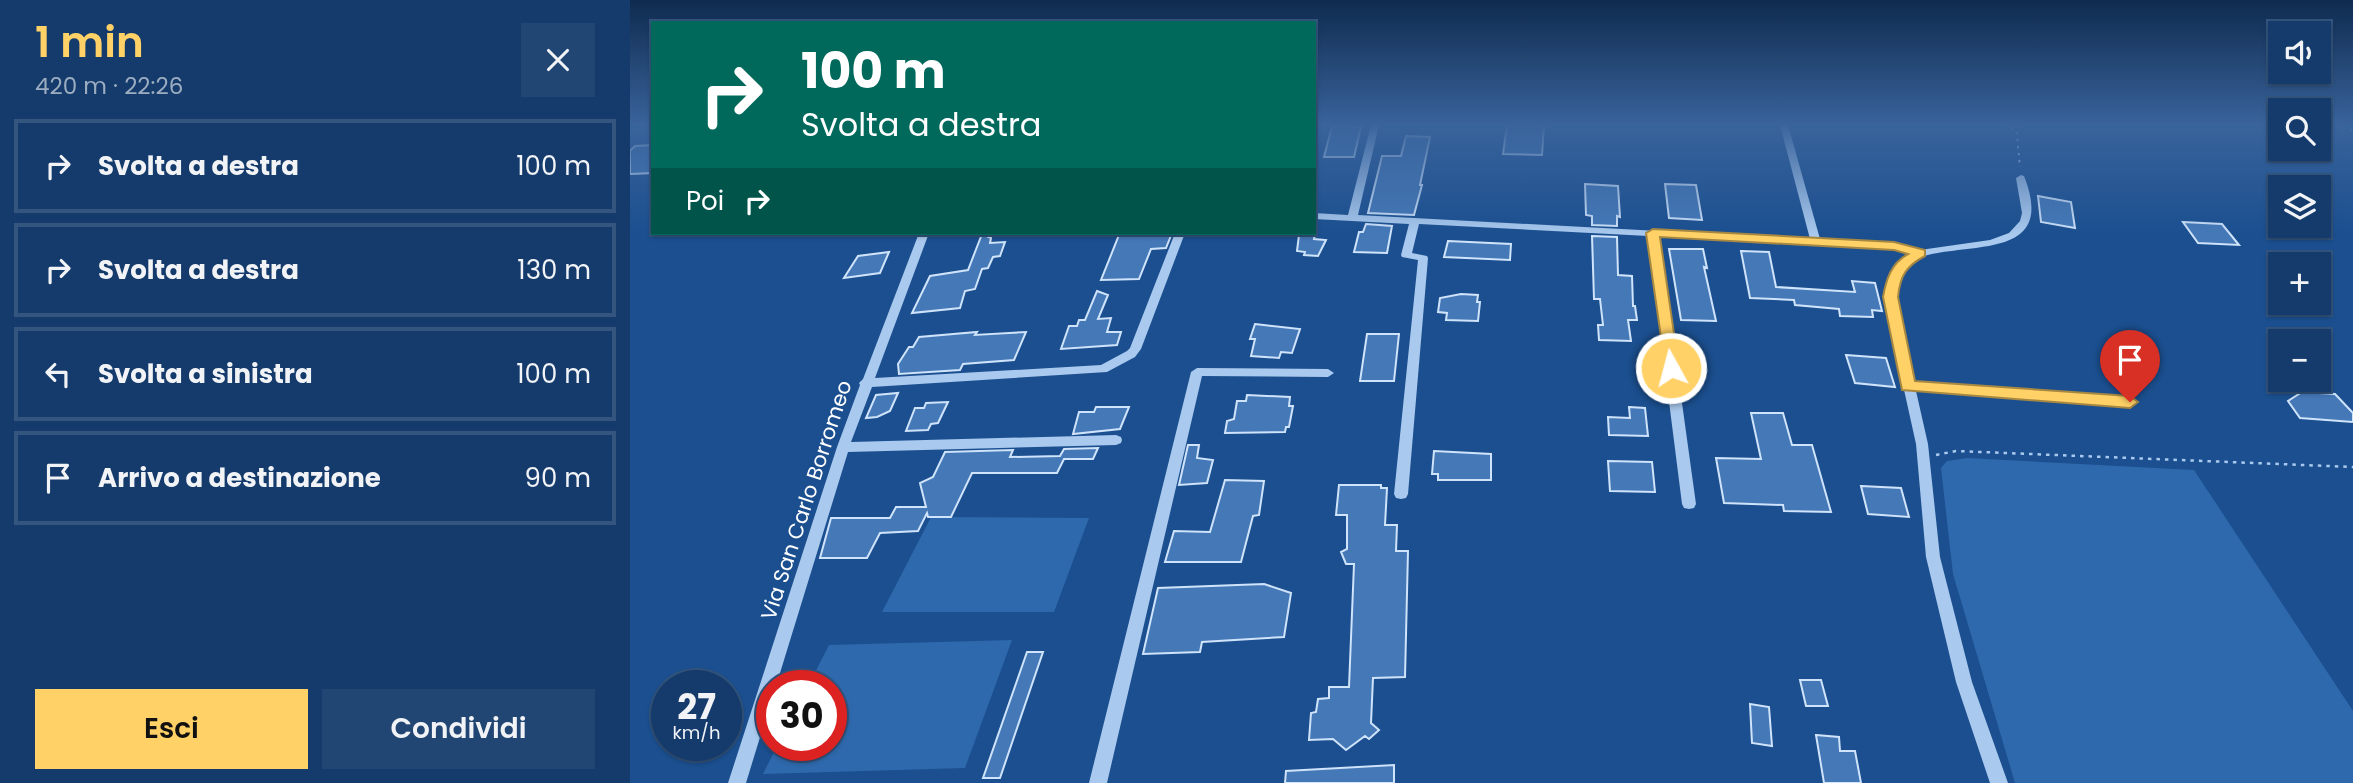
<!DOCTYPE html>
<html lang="it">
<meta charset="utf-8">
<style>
:root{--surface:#143b6b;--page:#214673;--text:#f1f3f6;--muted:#9dadc1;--line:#33557e;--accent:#ffd166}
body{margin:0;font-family:Poppins,sans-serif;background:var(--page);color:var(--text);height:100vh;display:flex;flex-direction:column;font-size:26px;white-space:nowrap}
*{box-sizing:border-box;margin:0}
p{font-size:23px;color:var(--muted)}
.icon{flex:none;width:38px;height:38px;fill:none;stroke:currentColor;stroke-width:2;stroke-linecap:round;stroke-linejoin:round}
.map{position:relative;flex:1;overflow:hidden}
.drawer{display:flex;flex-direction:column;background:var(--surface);width:630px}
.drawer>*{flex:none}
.top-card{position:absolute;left:21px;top:21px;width:665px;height:214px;border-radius:0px;box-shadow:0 2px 5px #0004,0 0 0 2px var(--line);background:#00695c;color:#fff;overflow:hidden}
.buttons{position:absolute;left:1638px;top:21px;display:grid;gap:14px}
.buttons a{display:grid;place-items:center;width:63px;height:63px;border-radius:0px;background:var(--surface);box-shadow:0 2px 5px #0004,0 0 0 2px var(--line);font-size:35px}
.speed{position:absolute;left:21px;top:670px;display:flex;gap:14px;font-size:35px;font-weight:700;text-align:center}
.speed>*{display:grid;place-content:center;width:91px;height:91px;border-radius:50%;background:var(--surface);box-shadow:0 2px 5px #0004,0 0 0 2px var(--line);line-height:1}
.speed small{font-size:18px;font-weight:400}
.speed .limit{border:10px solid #d22;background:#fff;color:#111}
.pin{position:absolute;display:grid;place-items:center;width:60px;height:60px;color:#fff;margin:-72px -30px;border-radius:50% 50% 50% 0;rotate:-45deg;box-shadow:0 0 7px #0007}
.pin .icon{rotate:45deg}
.me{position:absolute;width:77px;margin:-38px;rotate:353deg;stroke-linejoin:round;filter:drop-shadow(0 0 5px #0008)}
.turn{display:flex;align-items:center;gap:24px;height:147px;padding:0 35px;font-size:32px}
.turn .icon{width:91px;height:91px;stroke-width:2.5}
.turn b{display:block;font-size:49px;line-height:60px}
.then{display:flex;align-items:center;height:66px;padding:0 35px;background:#0003;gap:14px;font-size:26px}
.round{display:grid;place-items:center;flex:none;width:74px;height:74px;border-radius:0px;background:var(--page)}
.summary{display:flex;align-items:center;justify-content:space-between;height:119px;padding:0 35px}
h1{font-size:42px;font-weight:600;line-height:52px;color:var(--accent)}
.button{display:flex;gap:14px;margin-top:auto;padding:14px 35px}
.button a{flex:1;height:80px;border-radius:0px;background:var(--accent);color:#111;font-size:28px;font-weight:600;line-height:80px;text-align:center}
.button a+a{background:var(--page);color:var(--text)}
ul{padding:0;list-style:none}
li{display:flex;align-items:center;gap:21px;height:94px;margin:0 14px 10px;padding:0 21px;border:4px solid var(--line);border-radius:0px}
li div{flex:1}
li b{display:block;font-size:26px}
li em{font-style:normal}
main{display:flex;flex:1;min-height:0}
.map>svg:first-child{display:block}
.green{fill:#2e69ad}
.building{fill:#4478b7;stroke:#cfe3fa;stroke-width:2}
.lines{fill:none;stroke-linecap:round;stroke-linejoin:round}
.path-far1{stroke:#a9c9ee;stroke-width:2;stroke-dasharray:2.5 4.5;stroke-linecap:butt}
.path{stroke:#a9c9ee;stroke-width:2.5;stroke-dasharray:3.5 5;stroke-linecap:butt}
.minor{fill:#a9c9ee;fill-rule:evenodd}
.route{fill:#ffd166;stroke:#a68842;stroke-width:2}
.labels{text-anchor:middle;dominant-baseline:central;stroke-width:5;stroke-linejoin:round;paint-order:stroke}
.street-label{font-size:21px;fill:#fff;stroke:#1b4f8f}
</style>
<main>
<section class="drawer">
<div class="summary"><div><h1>1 min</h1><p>420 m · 22:26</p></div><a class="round"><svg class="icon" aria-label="close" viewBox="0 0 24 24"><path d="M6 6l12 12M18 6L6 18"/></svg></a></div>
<ul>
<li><svg class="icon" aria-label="right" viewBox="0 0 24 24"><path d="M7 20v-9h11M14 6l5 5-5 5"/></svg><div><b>Svolta a destra</b></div><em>100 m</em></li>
<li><svg class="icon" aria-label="right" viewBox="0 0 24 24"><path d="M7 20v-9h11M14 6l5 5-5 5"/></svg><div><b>Svolta a destra</b></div><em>130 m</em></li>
<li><svg class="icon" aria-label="left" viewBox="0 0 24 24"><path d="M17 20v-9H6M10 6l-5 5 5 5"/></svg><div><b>Svolta a sinistra</b></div><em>100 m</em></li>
<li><svg class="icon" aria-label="arrive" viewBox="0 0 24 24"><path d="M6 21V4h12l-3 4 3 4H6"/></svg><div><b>Arrivo a destinazione</b></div><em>90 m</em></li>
</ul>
<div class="button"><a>Esci</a><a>Condividi</a></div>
</section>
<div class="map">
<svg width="1723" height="783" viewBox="0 0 1723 783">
<rect width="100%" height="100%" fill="#1b4f8f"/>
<path class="green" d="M1337,458l227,12 159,241v72h-338l-62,-209 -12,-106 6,-7z
M301,517l158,1 -35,94h-172z
M382,640l-47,128 -202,6 14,-28h54v-60h-23l21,-41z"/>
<path class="building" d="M877,125h37l-2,30 -39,-1z
M702,126l29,1 -7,30h-30z
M776,136l24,1 -10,48h2l-8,30 -46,-2 14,-57h19z
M23,145v28l-23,1v-23l5,-5z
M955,184l33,2 2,31 -3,-1v10l-25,-1v-9l-6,-1z
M1035,184l31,1 6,35 -33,-2z
M1408,196l33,6 4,26 -34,-6z
M1553,222l39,2 17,21 -41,-2z
M736,224l26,2 -5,27 -33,-1 5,-20h4z
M519,233h23l-6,15 -15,1 -12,30 -38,1 18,-45z
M352,234l9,4 -1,5 15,-1 -5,14 -7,1 -5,11 -6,1 -7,20 -10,2 -5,17 -48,5 18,-37 38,-6z
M669,235h16l-1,4 12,1 -8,16 -14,-1 1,-3 -8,-1z
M962,236l25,1 1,38 14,1 1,30h2l2,14h-9l3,21 -32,-1 -1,-15h5l-3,-26h-6z
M818,241l63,3 -1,16 -66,-3z
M1039,249h34l4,19 -3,-1 12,54 -35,-1z
M1111,251l28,1 7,35 79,5 -3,-11 23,2 7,28 -10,-1 1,7 -33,-1 -1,-7 -44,-4 -1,-5 -44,-2z
M259,252l-9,21 -36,5 14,-22z
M467,291l11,4 -10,24 13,-1 -4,14h14l-4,13 -56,4 8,-23h8l2,-6h6z
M831,294l17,1 -1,7h3l-2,19 -32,-1 1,-7 -9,-1 2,-14z
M625,324l45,5 -8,24 -11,-1 -2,6 -28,-2 4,-17h-5z
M347,332l-2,3 51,-3 -12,28 -51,4 -3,6 -61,4 -1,-10 11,-17h4l6,-10z
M737,334h32l-5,47h-34z
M1216,355l40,3 9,29 -40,-4z
M1672,392l33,2 18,19v9l-53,-4 -12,-17z
M268,393l-8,18 -13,6 -11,1 10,-23z
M617,395l43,2 -1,9h4l-4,21h-3l-1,5 -60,1 2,-12 7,-2 3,-18h9z
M318,402l-10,21 -7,1 -3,6 -22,1 9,-23h9l2,-5z
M466,407h33l-9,22 -47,5 6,-22h15z
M999,407l16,1 3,28 -39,-1 -1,-18 22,1z
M1121,413h32l9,32h20l19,67 -47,-1 -1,-6 -59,-2 -8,-45 45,1z
M558,445h11l-2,13 16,2 -6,23 -28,2z
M468,448l-5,11h-29l-7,14h-85l-21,44h-23l-1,-4 -9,18 -38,2 -13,25h-47l11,-40h59l6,-11h30l-6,-24 13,-6 12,-25 68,-2 -3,7 50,-1 4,-7z
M804,451l57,3v26h-53v-6h-6z
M978,461l44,1 3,30 -45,-1z
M595,480l39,1 -5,34 -6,1 -12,46h-76l9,-31 36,1z
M709,485h42v3h6l-2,37h12l-1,26h12l-3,126 -32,1 -2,45 8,7 -10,9 -4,-3 -19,14 -13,-11 -24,1 2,-27 5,-1 2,-13 11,-1v-11h20l5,-123h-8l-5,-12 6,-3v-34h-11z
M1231,486l40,2 8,29 -41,-3z
M634,584l27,9 -7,44 -82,5 -2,10 -57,2 15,-66z
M397,652h16l-43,126h-17z
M1170,680h21l7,26h-22z
M1120,704l19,3 3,39 -20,-3z
M1186,735l23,2 1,14h15l6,32h-37z
M764,765v18h-109l1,-12z"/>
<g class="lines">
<path class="path-far1" d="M1375,125l11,6
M1386,125l4,42
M1692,125l31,5"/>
<path class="path" d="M1306,455l20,-4 397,16"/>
<path class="minor" d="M741,125h8l-21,90 452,24 -30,-114h8l32,114 74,4 26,7 70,-10 19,-7 11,-12 2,-8 -6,-35 5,-3 3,1c33,83 -51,66 -100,80 -13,3 -24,17 -27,31 -4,23 12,71 17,95l216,16 6,4 -6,4 -214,-15 12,53 12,113 32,125 36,101h-18l-34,-101 -30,-125 -10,-113 -31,-140c0,-22 8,-38 26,-50l-17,-5 -235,-12 37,267 -2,4 -5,1 -5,-1 -2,-4 -34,-268 -229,-12 -7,29 15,3 1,2 -20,236 -2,4 -5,1 -5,-1 -2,-4 24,-234 -16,-3 -1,-2 8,-31 -95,-5v-6l34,2z
M289,233h10l-54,145 226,-13 26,-14 3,-3 45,-115h10l-44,116 -6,8 -28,15 -235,15 -21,55 265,-7 5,2 1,3 -1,3 -5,2 -268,7 -72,234h-4v12l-26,85h-18l109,-336 23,-62 -1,-2 4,-4z
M567,368l131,1 6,4 -6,4 -126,-1 -95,407h-18l102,-411z"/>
</g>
<linearGradient id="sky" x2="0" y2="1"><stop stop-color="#0f2b4f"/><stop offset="0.53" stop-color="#39639b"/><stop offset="1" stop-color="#39639b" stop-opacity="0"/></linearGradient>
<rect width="1723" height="235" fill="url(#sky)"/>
<path class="route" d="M1023,229l241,13 31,8v6c-19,10 -25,20 -27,41l17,84 215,15 8,6 -8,6 -228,-18 -19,-93c3,-17 8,-34 25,-43l-14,-4 -234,-13 19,131 -2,4h-11l-20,-139z"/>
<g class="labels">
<g class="street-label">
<text transform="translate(176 500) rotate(-72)">Via San Carlo Borromeo</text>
</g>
</g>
</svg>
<div class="buttons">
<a><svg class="icon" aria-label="sound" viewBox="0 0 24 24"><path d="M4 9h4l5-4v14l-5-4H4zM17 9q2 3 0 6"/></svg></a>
<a><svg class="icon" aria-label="search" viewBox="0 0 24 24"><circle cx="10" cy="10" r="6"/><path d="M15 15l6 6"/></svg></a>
<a><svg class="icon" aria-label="layers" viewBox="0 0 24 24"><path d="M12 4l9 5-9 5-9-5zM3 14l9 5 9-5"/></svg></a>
<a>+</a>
<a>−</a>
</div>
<div class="speed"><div>27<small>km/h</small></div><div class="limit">30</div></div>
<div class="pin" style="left:1500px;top:402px;background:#d93025"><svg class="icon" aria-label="arrive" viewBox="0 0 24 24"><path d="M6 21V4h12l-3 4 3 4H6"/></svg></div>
<svg class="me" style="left:1041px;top:368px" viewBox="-20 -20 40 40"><circle r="17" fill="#ffd166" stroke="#fff" stroke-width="3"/><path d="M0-11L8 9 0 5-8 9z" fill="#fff"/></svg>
<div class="top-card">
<div class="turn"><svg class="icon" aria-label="right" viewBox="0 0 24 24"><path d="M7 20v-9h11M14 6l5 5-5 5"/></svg><div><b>100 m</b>Svolta a destra</div></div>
<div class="then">Poi<svg class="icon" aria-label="right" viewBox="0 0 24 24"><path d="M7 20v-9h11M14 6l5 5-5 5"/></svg></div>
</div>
</div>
</main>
